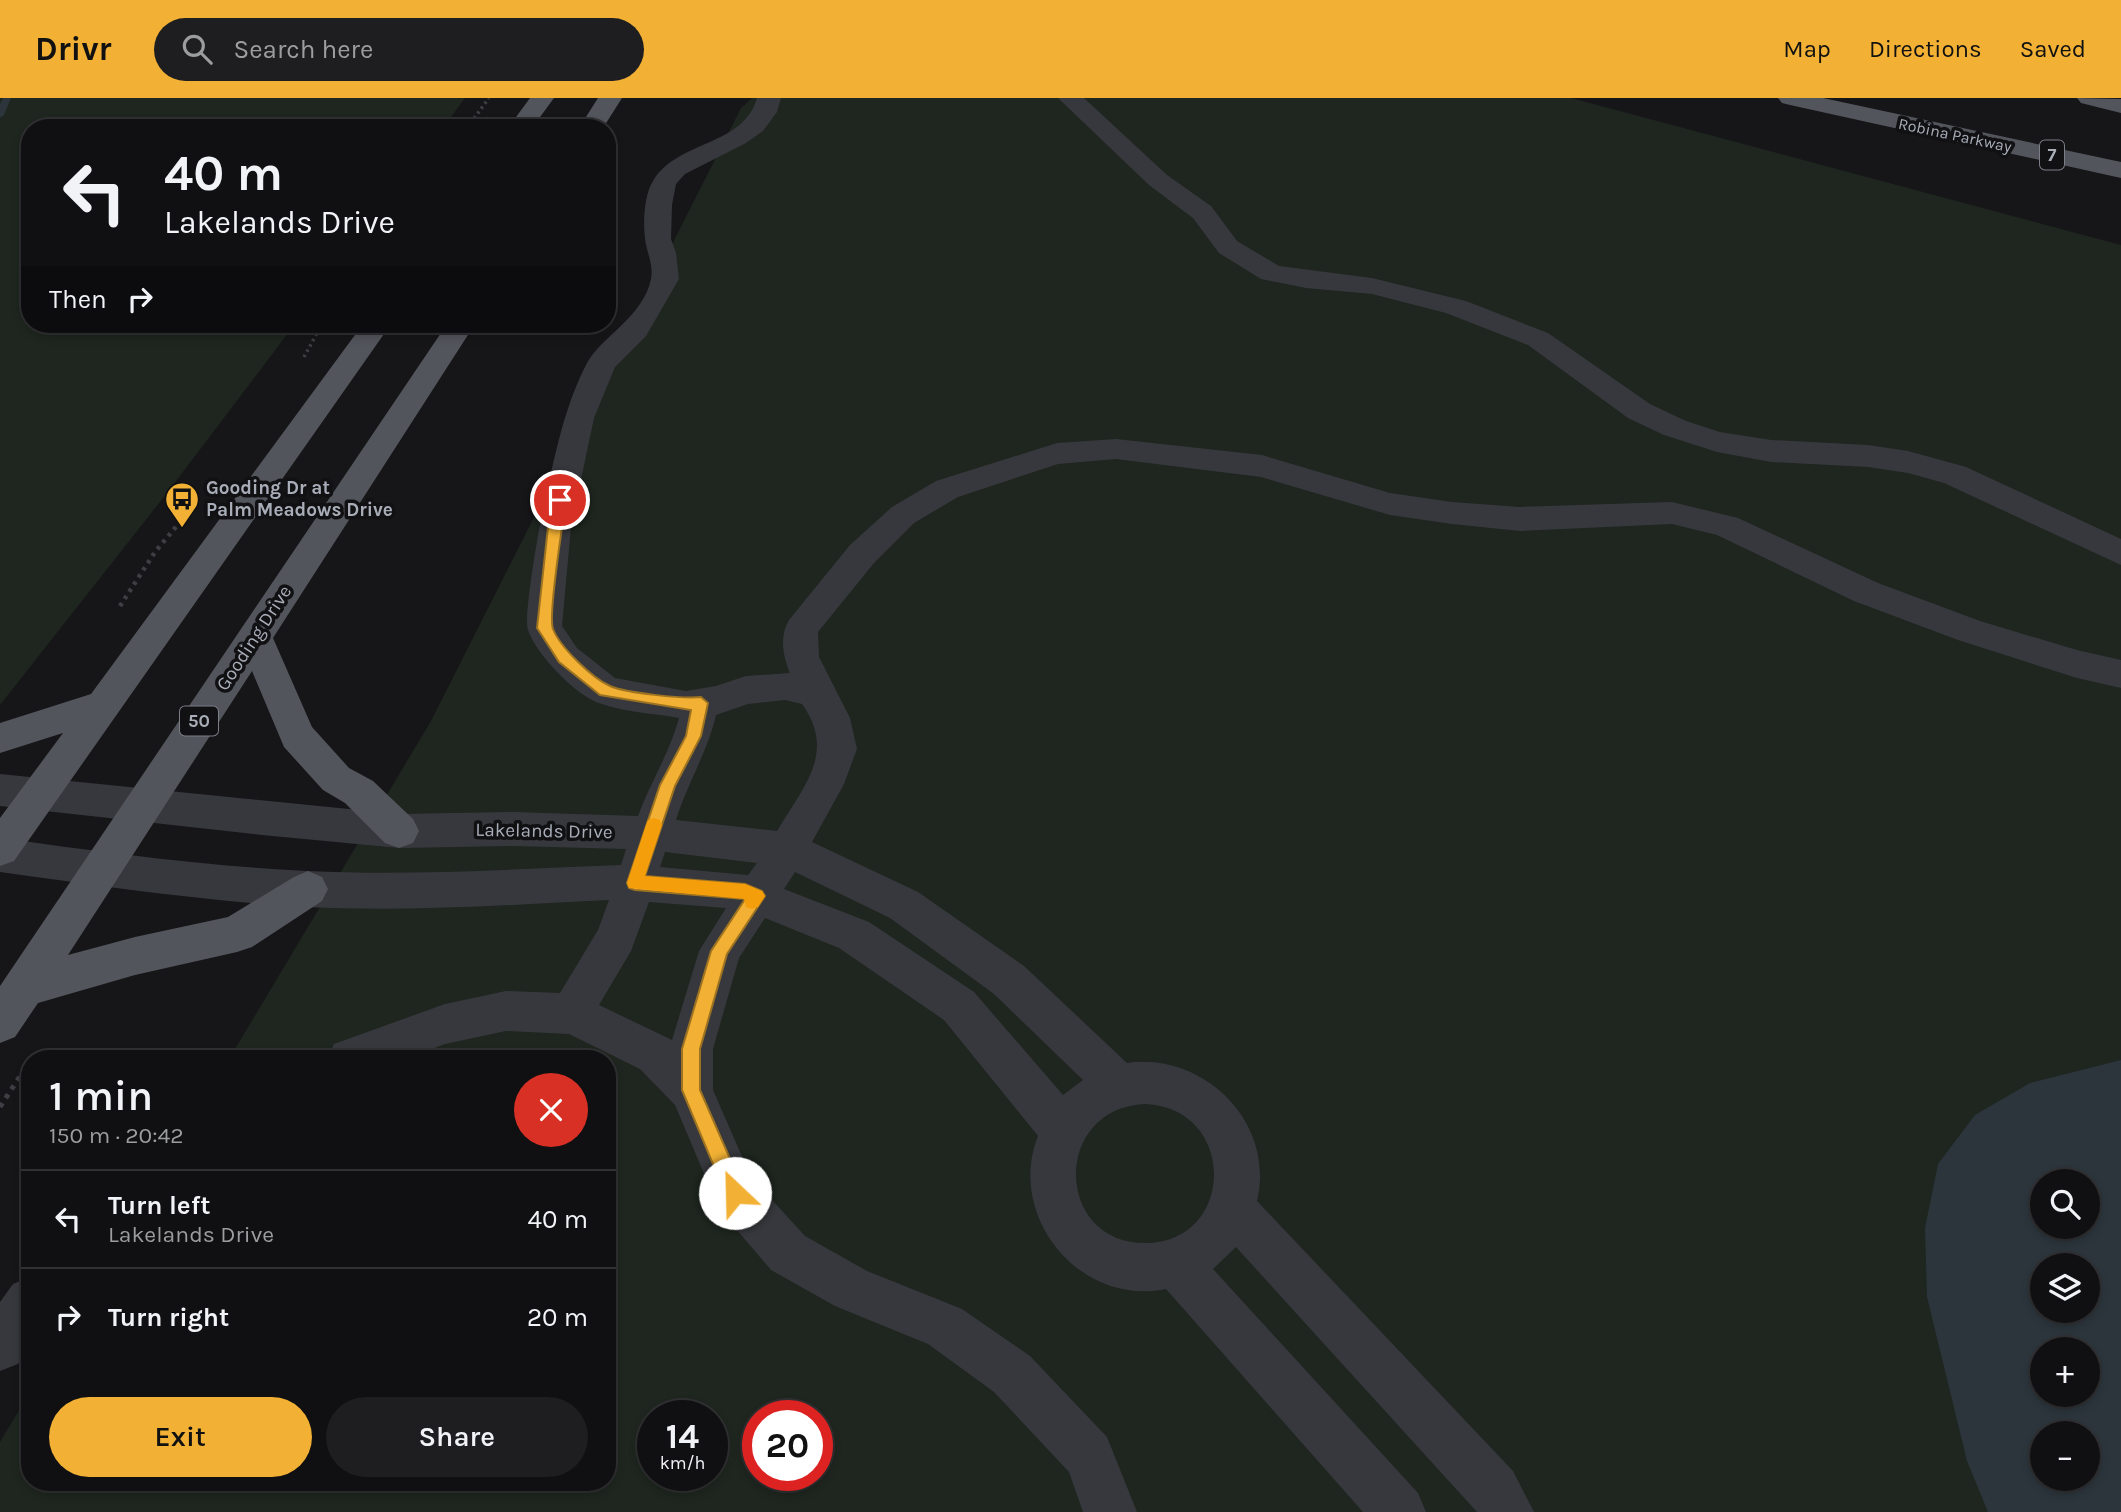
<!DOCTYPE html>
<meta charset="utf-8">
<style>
:root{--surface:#101012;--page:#1e1e20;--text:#f1f3f6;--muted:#9c9d9f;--line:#303032;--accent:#f2b134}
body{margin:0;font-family:Karla,sans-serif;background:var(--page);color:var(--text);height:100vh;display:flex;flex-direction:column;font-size:26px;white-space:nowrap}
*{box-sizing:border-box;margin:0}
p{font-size:23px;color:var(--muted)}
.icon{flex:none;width:38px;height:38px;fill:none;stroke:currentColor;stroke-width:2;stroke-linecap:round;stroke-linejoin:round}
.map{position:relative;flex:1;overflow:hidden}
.drawer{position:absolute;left:21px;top:952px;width:595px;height:441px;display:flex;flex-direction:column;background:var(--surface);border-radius:28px;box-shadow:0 4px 10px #0003,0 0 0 2px var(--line)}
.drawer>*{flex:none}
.top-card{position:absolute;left:21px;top:21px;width:595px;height:214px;border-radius:28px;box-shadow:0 4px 10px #0003,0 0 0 2px var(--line);background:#101012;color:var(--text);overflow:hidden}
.fabs{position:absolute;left:2030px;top:1071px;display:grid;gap:14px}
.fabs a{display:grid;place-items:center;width:70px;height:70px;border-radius:50%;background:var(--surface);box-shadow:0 4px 10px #0003,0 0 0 2px var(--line);font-size:35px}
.speed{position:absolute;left:637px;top:1302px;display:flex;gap:14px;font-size:35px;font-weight:700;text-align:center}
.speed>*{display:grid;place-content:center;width:91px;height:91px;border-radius:50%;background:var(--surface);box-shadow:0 4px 10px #0003,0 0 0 2px var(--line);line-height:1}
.speed small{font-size:18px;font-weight:400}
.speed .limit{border:10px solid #d22;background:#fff;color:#111}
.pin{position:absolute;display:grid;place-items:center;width:60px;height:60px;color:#fff;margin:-30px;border:4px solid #fff;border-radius:50%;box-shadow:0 2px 7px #0007}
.me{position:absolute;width:77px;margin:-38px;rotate:336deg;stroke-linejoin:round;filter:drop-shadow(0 0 5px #0008)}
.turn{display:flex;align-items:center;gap:24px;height:147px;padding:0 28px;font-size:32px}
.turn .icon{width:91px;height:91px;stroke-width:2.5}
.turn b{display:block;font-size:49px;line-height:60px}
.then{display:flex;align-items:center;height:66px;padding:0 28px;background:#0003;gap:14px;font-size:26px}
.round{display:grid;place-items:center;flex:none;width:74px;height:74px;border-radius:37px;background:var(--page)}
.headline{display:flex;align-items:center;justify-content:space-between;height:119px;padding:0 28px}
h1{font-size:42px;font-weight:600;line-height:52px}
.cta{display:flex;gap:14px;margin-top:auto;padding:14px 28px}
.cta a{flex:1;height:80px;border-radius:42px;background:var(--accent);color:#111;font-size:28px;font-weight:600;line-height:80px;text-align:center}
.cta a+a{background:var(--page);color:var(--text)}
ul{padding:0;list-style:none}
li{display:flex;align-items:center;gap:21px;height:98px;padding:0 28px;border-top:2px solid var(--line)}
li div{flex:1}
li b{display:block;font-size:26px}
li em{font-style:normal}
header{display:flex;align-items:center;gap:42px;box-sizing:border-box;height:98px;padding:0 35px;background:var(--accent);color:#111}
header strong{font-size:33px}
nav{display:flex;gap:38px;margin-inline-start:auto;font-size:24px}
.search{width:490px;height:63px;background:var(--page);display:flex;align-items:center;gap:18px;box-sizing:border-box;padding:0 24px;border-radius:38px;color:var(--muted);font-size:26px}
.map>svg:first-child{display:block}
.green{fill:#1e261f;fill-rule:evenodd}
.water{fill:#2c353c;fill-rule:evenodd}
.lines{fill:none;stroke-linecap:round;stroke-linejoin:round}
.stream{fill:#2c353c;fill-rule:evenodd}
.path-far2{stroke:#3d3f44;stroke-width:3.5;stroke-dasharray:2.5 3.5;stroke-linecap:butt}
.path-far1{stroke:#3d3f44;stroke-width:4.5;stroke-dasharray:3.5 5;stroke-linecap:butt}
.path{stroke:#3d3f44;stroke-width:5;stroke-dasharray:4.5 6;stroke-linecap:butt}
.minor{fill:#37383d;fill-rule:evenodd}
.major{fill:#53555c;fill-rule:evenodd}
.route{fill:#f2b134;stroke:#9d7322;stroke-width:2}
.slow{fill:#f59e0b}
.labels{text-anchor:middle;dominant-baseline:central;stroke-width:7;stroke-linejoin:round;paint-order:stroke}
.far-street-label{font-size:16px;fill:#a8adb8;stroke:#111113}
.shield{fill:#111113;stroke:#7b7e86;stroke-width:2}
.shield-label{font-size:18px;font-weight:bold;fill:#a8adb8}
.poi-label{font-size:19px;font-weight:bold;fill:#a8adb8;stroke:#111113;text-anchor:start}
.street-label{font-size:19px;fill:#a8adb8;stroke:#111113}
</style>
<header>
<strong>Drivr</strong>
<div class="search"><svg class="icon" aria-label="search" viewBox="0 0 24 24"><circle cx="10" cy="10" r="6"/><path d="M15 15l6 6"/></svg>Search here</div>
<nav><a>Map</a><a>Directions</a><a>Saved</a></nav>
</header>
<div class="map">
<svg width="2121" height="1414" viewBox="0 0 2121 1414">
<rect width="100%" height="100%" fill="#161618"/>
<path class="green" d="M0,0h465l-22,30h-413v196h265l-128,169 -167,212z
M752,0h819l550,147v1267h-2121v-70l30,-50v90h577v-423h-378l202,-338 310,-613zM2042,1083h46v46h-46zM2042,1167h46v46h-46zM2042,1251h46v46h-46zM653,1318h59v59h-59zM758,1318h59v59h-59zM2042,1335h46v46h-46z"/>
<path class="water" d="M2121,962v452h-133l-21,-51 -40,-164 -2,-69 13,-64 37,-49 55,-32zM2042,1083h46v46h-46zM2042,1167h46v46h-46zM2042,1251h46v46h-46zM2088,1335v46h-46v-46z"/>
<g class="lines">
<path class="stream" d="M3,0h8l-7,17 -4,3v-14z"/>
<path class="path-far2" d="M467,30l22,-30
M304,259l18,-33"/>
<path class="path-far1" d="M120,508l35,-54 45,-54"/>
<path class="path" d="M0,1009l30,-46"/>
<path class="minor" d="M757,0h24l-4,14 -14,19 -17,12 -61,31 -9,10 -4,21 -1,34 5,14 3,26 -33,57 -31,31 -21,51 -23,109 -9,99 15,22 38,30 71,13 30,-5 30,-10 44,-3c-7,-17 -11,-36 -1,-53l61,-75 42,-38 44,-26 121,-38 59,-4 146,16 128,38 62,9 68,5 152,-5 66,16 140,65 102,38 97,29 44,10v28l-44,-10 -119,-38 -104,-39 -137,-66 -45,-11 -152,7 -68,-7 -62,-9 -129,-38 -145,-18 -58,5 -100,33 -44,26 -40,40 -56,69 1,25 31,61 7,31 -13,35 -32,58 106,50 106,74 103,97c77,-11 149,60 130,138l256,270 21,41h-57l-241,-265 -23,22 205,224 8,19h-63l-197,-223c-86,18 -160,-73 -128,-153l-94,-116 -105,-72 -74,-30 -26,40 -26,91v41l38,87 54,59 62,35 95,38 68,47 77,81 30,75h-54l-14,-40 -75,-80 -66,-48 -93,-38 -64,-36 -52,-61 -44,-104 -35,-36 -71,-35 -63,-3 -61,13 -39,15h-79l7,-15 111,-40 61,-13 54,2 38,-63 11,-30c-101,5 -202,12 -303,7 -103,-6 -204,-21 -306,-35v-34c102,14 204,28 307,33 105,5 210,-2 314,-6l5,-16 -112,-3 -115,2 -137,-13 -262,-29v-32l399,40 115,-2 124,4c12,-33 32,-64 41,-98 -26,-5 -58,-6 -83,-16 -23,-10 -60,-48 -68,-72 -5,-13 12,-108 16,-126 11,-48 20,-97 43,-141 15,-27 56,-46 64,-84 3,-14 -5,-28 -6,-41 -2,-16 -1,-43 8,-57 24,-41 90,-34 104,-83zM785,602l17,4c35,49 1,83 -25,127l-101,-11c11,-36 32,-69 40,-105l32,-11zM665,754l92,11 -9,12 -88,-8zM795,774l95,46 104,76 89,86 -20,15 -89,-103 -105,-70 -85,-33zM649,804l77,6 -27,43 -27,89 -73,-35 32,-54zM1145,1006c93,4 91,139 0,139 -91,0 -93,-135 0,-139z
M1058,0h26l83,77 44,31 26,35 42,25 93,12 94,23 82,32 102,71 36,17 34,11 51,8 97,5 40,6 58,16 155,72v26l-177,-82 -36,-10 -40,-6 -97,-5 -54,-10 -53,-17 -36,-17 -100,-73 -82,-32 -74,-19 -66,-6 -45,-9 -42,-26 -26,-35 -44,-33z
M30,1179v68l-12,19 -18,7v-69l13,-18z"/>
<path class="major" d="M530,0h24l-22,30h-24z
M598,0h24l-19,30h-24z
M1778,0h45l298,64v16l-331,-73 -8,-2z
M2077,0l44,1v14l-40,-10z
M363,226h28l-377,537 -14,5v-48l63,-85 -63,20v-30l91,-29z
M447,226h28l-202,314 39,89 37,41 24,13 40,38 6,12 -6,12 -14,5 -14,-5 -40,-40 -22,-13 -39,-43 -32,-76 -184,284 67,-18 93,-20 66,-40 14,-6 14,6 6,12 -6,12 -70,46 -15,5 -102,23 -97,28 -23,34 -15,6v-57z"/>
</g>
<path class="route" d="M560,398l7,4c-4,18 -19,117 -14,129 7,18 39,49 57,57 16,7 73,13 91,11l7,6 -7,33 -26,50 -30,90 100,8 17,7 3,5 -38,58 -27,95v41l45,103 -3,7 -7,2 -7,-2 -46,-110v-41l29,-98 34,-52 -110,-9 -6,-2 -2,-5 33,-98 26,-49 5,-26 -91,-15 -41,-33 -20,-31 -2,-3 11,-101 6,-27z"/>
<path class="slow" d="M654,720l6,2 2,5 -17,51 100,8 17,7 3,5 -7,11 -6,2 -6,-2 -2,-8 -115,-11 -2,-5 19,-58 2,-5z"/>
<defs>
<g id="bus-pin" transform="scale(1.75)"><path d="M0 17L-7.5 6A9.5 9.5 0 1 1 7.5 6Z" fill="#f2b134" stroke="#111113"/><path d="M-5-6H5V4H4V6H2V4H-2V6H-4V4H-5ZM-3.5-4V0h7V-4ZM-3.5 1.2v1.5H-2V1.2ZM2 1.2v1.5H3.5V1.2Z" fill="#111"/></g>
</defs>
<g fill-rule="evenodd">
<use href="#bus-pin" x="182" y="401"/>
</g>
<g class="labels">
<g class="far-street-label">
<text transform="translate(1955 37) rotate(12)">Robina Parkway</text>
</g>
<g class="shield">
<rect x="2040" y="42.5" width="24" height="29" rx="5"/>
<rect x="180" y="608.5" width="38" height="29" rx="5"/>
</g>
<g class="shield-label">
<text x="2052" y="57">7</text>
<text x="199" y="623">50</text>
</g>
<g class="poi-label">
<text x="206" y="390">Gooding Dr at<tspan x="206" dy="22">Palm Meadows Drive</tspan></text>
</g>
<g class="street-label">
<text transform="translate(254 540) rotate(-57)">Gooding Drive</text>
<text transform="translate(544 733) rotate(1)">Lakelands Drive</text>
</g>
</g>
</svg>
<div class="fabs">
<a><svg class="icon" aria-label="search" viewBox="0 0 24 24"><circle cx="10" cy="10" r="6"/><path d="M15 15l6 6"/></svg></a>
<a><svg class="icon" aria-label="layers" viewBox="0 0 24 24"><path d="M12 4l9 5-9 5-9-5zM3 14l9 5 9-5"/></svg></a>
<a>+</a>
<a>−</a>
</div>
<div class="speed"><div>14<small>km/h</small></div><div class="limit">20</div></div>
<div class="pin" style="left:560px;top:402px;background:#d93025"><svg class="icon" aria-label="arrive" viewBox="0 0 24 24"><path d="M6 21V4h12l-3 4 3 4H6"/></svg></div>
<svg class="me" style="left:735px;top:1095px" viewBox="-20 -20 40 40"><circle r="19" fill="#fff"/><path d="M0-13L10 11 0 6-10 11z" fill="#f2b134"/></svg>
<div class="top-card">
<div class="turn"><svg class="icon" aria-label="left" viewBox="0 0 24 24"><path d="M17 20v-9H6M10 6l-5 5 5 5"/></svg><div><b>40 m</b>Lakelands Drive</div></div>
<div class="then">Then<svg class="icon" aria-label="right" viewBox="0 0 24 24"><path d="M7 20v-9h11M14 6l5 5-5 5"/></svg></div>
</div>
<section class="drawer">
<div class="headline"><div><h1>1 min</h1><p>150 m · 20:42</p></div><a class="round" style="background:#d93025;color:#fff"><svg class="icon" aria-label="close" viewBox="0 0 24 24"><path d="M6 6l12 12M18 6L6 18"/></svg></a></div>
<ul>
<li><svg class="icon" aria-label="left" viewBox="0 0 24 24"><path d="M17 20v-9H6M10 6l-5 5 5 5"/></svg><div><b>Turn left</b><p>Lakelands Drive</p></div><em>40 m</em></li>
<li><svg class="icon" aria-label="right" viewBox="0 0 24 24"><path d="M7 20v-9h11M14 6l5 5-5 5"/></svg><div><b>Turn right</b></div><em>20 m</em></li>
</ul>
<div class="cta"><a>Exit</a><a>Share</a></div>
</section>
</div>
